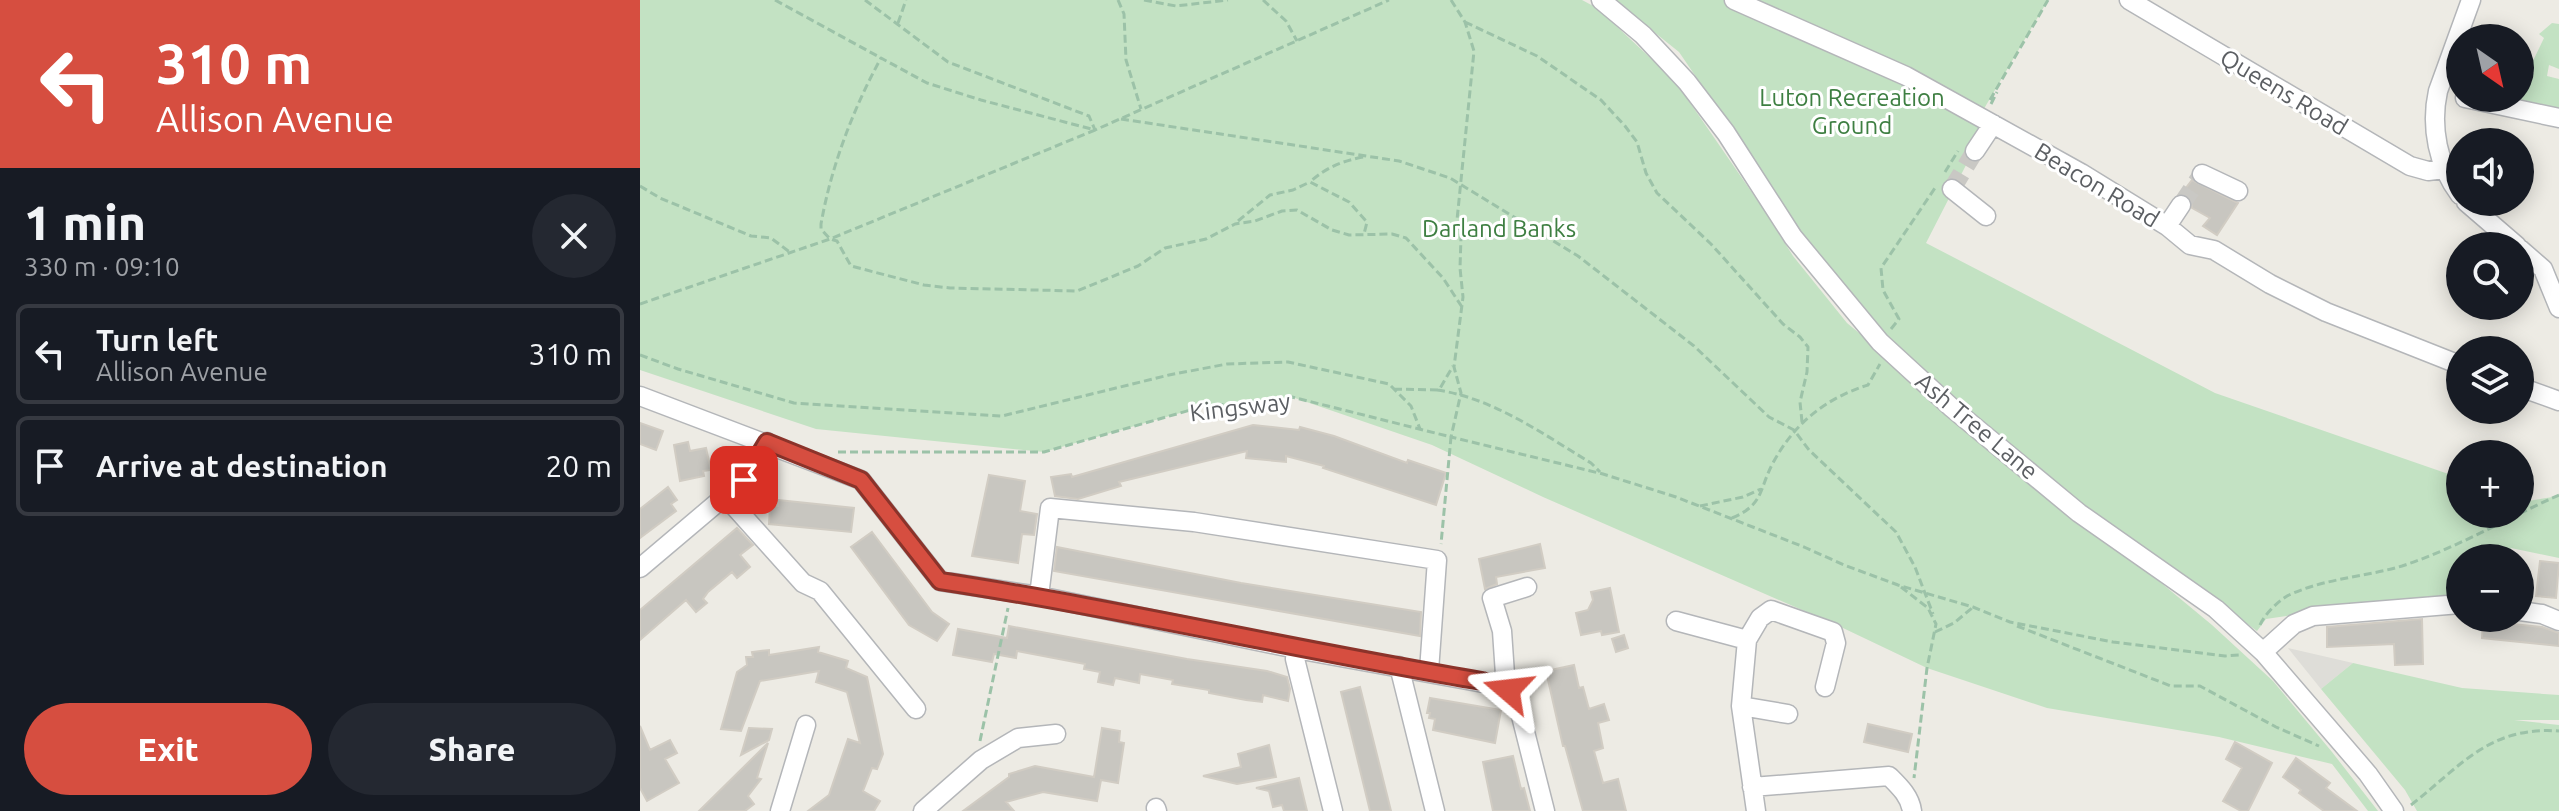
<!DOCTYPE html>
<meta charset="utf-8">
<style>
:root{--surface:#171b24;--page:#242831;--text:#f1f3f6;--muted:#9ea1a6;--line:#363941;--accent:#d64e40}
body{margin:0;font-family:Ubuntu,sans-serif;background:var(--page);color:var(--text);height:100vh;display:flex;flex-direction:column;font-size:30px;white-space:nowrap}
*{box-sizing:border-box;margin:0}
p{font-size:26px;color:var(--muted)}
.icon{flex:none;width:44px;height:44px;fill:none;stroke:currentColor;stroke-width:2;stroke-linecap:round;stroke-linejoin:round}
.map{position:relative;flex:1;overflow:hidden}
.drawer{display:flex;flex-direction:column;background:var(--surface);width:640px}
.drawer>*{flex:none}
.top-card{background:#d64e40;color:#fff;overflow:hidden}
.needle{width:52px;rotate:146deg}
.controls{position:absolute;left:1806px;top:24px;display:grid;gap:16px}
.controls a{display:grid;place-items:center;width:88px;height:88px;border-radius:50%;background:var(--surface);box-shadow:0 4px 20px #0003;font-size:40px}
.pin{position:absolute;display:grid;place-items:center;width:68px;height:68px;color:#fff;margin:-34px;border-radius:16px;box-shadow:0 4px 12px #0006}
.me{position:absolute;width:88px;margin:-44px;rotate:287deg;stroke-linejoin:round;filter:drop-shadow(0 0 6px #0008)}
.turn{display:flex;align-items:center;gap:28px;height:168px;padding:0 24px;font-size:36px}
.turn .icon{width:104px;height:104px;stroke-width:2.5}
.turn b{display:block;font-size:56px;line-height:68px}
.round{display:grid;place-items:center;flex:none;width:84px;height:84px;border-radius:42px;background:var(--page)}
.head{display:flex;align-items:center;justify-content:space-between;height:136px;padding:0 24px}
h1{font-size:48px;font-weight:800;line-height:60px}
.action{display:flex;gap:16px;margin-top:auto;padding:16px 24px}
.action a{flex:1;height:92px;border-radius:48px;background:var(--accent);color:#fff;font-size:32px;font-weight:800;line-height:92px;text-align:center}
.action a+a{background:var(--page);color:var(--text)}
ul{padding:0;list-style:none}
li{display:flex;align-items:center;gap:24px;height:100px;margin:0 16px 12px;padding:0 8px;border:4px solid var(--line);border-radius:12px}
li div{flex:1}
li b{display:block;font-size:30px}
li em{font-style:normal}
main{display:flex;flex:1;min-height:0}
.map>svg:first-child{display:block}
.industrial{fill:#deddd8}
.green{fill:#c3e2c3}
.building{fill:#c8c6c0;stroke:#d1ccc3;stroke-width:2}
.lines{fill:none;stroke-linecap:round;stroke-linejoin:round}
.minor-tunnel{stroke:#c9c8c4;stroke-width:18;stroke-dasharray:18 9;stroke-linecap:butt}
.minor-casing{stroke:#b4b6b9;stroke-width:21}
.path{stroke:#9cc2a8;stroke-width:3;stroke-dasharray:8 4;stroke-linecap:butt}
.minor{stroke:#fff;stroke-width:18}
.route-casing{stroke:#8b332a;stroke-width:20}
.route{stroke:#d64e40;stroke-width:14}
.labels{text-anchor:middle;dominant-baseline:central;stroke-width:6;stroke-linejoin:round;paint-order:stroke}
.street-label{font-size:24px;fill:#5c5f63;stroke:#fff}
.park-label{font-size:24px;fill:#3e7f42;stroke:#fff}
</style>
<main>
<section class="drawer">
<div class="top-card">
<div class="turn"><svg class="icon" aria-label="left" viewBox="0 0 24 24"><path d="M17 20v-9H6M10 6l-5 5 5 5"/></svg><div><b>310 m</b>Allison Avenue</div></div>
</div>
<div class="head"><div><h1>1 min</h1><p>330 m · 09:10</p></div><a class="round"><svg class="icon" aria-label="close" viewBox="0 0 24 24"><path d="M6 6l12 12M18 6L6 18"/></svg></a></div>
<ul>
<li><svg class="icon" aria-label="left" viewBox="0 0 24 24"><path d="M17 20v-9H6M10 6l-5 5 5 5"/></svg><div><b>Turn left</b><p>Allison Avenue</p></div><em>310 m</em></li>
<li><svg class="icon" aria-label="arrive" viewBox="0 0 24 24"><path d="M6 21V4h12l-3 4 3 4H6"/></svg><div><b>Arrive at destination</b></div><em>20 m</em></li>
</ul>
<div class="action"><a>Exit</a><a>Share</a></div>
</section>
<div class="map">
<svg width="1919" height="811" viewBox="0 0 1919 811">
<rect width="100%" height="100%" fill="#edebe4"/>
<path class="industrial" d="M1648,648l65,15 -32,26z"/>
<path class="green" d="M0,0h942l15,8 78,73 89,129 29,46 54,67 365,302 61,56 59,71 46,59h-10l-36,-47 -113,-27 -172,-29 -120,-40 -84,-40 -300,-131 -111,-52 -140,-48 -91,10 -157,45 -228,-23 -176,-59z
M974,0h434l-73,124 9,6 -58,113 289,150 245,85v36h60v-16l8,3 31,-5v62l-48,-10 -5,10h-46v40l-148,14 -46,7 -9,12 -305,-223 -140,-147 -59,-101 -74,-108z
M1912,23l7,1v45l-10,-4 -2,11 12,3v29l-48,-10h9v-15l6,2 8,-13 -6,-1 16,-33 -5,-4z
M1713,663l109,25 97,7v25h-45l45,5v86h-142l-12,-21 -84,-101z"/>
<path class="building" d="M1552,180l46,23 -21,32 -14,-9 7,-8 -18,-10 -1,-9 -9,-6z
M0,423l23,8 -7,19 -16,-6z
M613,425l46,5 1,-3 34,9 73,27 1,-3 38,13 -10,32 -113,-37 1,-2 -38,-10v6l-40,-4 1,-7 -128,31 2,4 -43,13 -23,-3 -4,-19 20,-3 1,3z
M48,442l2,9 16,-3 5,22 -8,1 1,5 -24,5 -6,-36z
M349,475l36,6 -5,30 17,3 -3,21 -12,-1 -4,29 -46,-7z
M28,487l9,13 -6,4 5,7 -36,27v-29z
M138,500l76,8 -3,24 -82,-8 1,-18h8z
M97,528l16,17 -13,10 10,12 -13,11 -5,-6 -24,20 -5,7 4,4 -11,9 -10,-12 -46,40v-30z
M232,532l60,80 17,12 -12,17 -28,-16 -58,-78z
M900,544l5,24 -49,9 1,7 -12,5 -6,-30z
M417,547l184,36 180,29 -1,24 -366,-65z
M1900,561l19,2 -3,35 -20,-2z
M970,588l9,44 -17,3 -1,-4 -20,4 -5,-22 12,-3 5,-10 -2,-8z
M1782,619l1,45 -28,1 -1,-21 -67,3v-20z
M1843,621l59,6 17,6v13l-77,-8z
M369,626l178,33 80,12 20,6 3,12 -2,12 -25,-6 -1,7 -16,-2 -37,-7v-3l-37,-6 1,-4 -33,-6 -1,9 -24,-5 -2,7 -15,-3 2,-10 -16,-3 1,-5 -68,-13 -1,7 -22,-4 -2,8 -39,-7 5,-26 49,9z
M984,635l4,13 -12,4 -4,-13z
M179,647l-1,5 30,9 -2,7 21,9 16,77 -6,15 -5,-1 -9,23 17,10 -6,10h-66l21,-16 19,-56 12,4 -13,-51 -31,-10 3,-11 -59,10 -19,50 -20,-2 16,-57 10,-7 -1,-8h7l-1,-5 17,-2v5z
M934,665l5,23 4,-1 6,22 15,-5 5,16 -11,3 5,25 -9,3 9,32 15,-4 8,32h-43l-18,-65h-2l-17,-75z
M720,687l31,124h-21l-29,-119z
M790,698l71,12 -6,33 -62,-13 2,-11 -6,-1 1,-5h-3z
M1228,724l44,10 -4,18 -44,-10z
M0,726l10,24 20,-10 7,13 -12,6 14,24 -32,18 -7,-13z
M109,728l23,1 -3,11 -28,15z
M462,728l18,3 -1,11 5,1 -6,40 -17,-3 -4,21 -54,-9 -37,10 8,9h-51l46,-34v-3l26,-8 59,11z
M1595,742l37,21 -24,48h-7l-18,-10 19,-33 -16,-9z
M128,743l-11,35 4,1 -13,17 6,8 -9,7h-46z
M629,745l7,32 -39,7 -34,-8 38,-9 -3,-13z
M873,756l8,33 3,-1 6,23h-37l-10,-49z
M1656,758l34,25 -4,5 31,23h-33l-25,-18 2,-3 -18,-13z
M659,778l8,33h-23l-2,-6 -9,2 -4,-16 -13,-3z"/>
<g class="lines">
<path class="minor-tunnel" d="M1312,189l23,-38
M1541,205l21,-31"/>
<g class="minor-casing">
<path id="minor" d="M961,0l42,35 44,47 39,51 67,104 87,105 72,66 127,105 137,96 47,43 105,122 26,37
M1094,0l172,76 175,97 86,53 23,19 24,5 56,34 56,28 134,53
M1489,0l281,166 18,5 16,-2
M1825,98l94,20
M1335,151l18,-27
M1562,174l36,17
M1312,189l34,27
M1820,195c-22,-29 -30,-68 -22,-104l33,-91
M1826,202l51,44
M1527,226l14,-21
M1880,249l23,20 16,39
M1880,387l39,14
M0,396l221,84 79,101 99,15 257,53 204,37 10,6 8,12 27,107
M85,496l78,87 17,8 96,118
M0,568l104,-88 23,-38
M399,596l11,-88 144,14 243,38 -8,111
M1880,611l22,3 17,7
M1036,621l71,19
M656,649l-1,10 38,152
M1623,652l31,-28 19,-8 147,-12
M759,666l36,145
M866,689l-4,-58 -10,-33 35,-11
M1101,706l47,8
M1112,787l137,-11c10,10 21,20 23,35
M516,808l1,3
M140,811l26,-86
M283,811l58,-51 37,-22 38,-4
M1116,811l-15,-105 6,-66 13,-22 11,-8 62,22 3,11 -11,44"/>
</g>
<path class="path" d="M135,0l106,58
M225,0l83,62 141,54 6,14 294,-130
M478,0l6,14 2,46 15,49
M504,0l32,6 52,-6
M623,0l23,21 11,20
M811,0l14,22 9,29 -17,169 4,17 -1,31 3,29 -9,70 7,26 -10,44 152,37 73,23 128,50 40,18 54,20 75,22 37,15 103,20 112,14 14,-1
M825,22l72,34 64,44 24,26 12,16 9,31 11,20 54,51 72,80 17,13 8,10 -1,25 -7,30 2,20
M258,23l8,-23
M1350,100l58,-100
M1351,104l6,-12
M481,119l278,42 51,17 128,78 116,90 75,71 25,13 15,20 87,82 19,35 18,47
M723,157c-21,4 -38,11 -53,25l39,20 18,20 -3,12
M1305,172l13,-21
M0,186l20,12 91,38 20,2 20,15
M598,221l32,-26 23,-5 17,-8
M0,304l190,-65 265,-109 -114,-30 -54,-17 -46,-25c-28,51 -50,109 -60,166v5l9,10 7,2 14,25 73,19 26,3 127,3 61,-25 27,-18 41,-9 29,-15 20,-3 27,-10 15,-1 35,20 17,5 43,-1 14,4 37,40 19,29
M1251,329l8,-10 -16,-29 -2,-22 54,-80
M0,355l38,14 116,34 208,13 167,-41 58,-11 61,-2 101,22 22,22 9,23
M754,389l45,1 14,-24
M797,390c56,8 106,44 154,73l9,9
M198,452h206l157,-45 91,-10 159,40 -10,107
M1060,506l43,-9 18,-8
M1092,518c33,-14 26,-28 42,-57 21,-38 52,-63 94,-76l12,-21
M1261,587l27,21 8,16 -9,44 -13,110
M1620,625c4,-10 19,-25 29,-30 37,-17 76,-18 113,-29 55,-18 105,-48 157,-71
M1377,626l154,60h29l76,41 43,19
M1295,632l19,-9 18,-15
M340,741l28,-133
M1771,805c50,-39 78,-79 148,-74"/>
<use href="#minor" class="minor"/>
</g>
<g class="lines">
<g class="route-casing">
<path id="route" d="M104,480l23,-38 94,38 79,101c182,28 361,70 542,100l26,9"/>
</g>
<use href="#route" class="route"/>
</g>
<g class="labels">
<g class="street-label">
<text transform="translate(1644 92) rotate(31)">Queens Road</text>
<text transform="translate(1457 185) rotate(31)">Beacon Road</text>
<text transform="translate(600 407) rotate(-7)">Kingsway</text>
<text transform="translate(1337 426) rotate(40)">Ash Tree Lane</text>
</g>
<g class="park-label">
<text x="1212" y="97">Luton Recreation<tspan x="1212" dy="28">Ground</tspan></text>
<text x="859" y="228">Darland Banks</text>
</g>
</g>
</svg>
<div class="controls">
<a><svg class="needle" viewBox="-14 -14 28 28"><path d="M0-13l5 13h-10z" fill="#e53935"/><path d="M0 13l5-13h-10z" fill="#9ea1a6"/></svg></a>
<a><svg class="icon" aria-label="sound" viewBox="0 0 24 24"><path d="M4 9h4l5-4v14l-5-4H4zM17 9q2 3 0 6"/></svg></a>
<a><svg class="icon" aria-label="search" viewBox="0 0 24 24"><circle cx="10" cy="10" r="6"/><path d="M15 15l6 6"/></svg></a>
<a><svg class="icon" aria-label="layers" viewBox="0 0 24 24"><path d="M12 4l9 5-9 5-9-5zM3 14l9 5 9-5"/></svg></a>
<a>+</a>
<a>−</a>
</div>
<div class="pin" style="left:104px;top:480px;background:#d93025"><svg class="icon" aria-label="arrive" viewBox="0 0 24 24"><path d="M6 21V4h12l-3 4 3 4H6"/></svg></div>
<svg class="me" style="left:868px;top:690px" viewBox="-20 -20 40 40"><path d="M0-17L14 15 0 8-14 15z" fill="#d64e40" stroke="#fff" stroke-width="4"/></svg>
</div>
</main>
